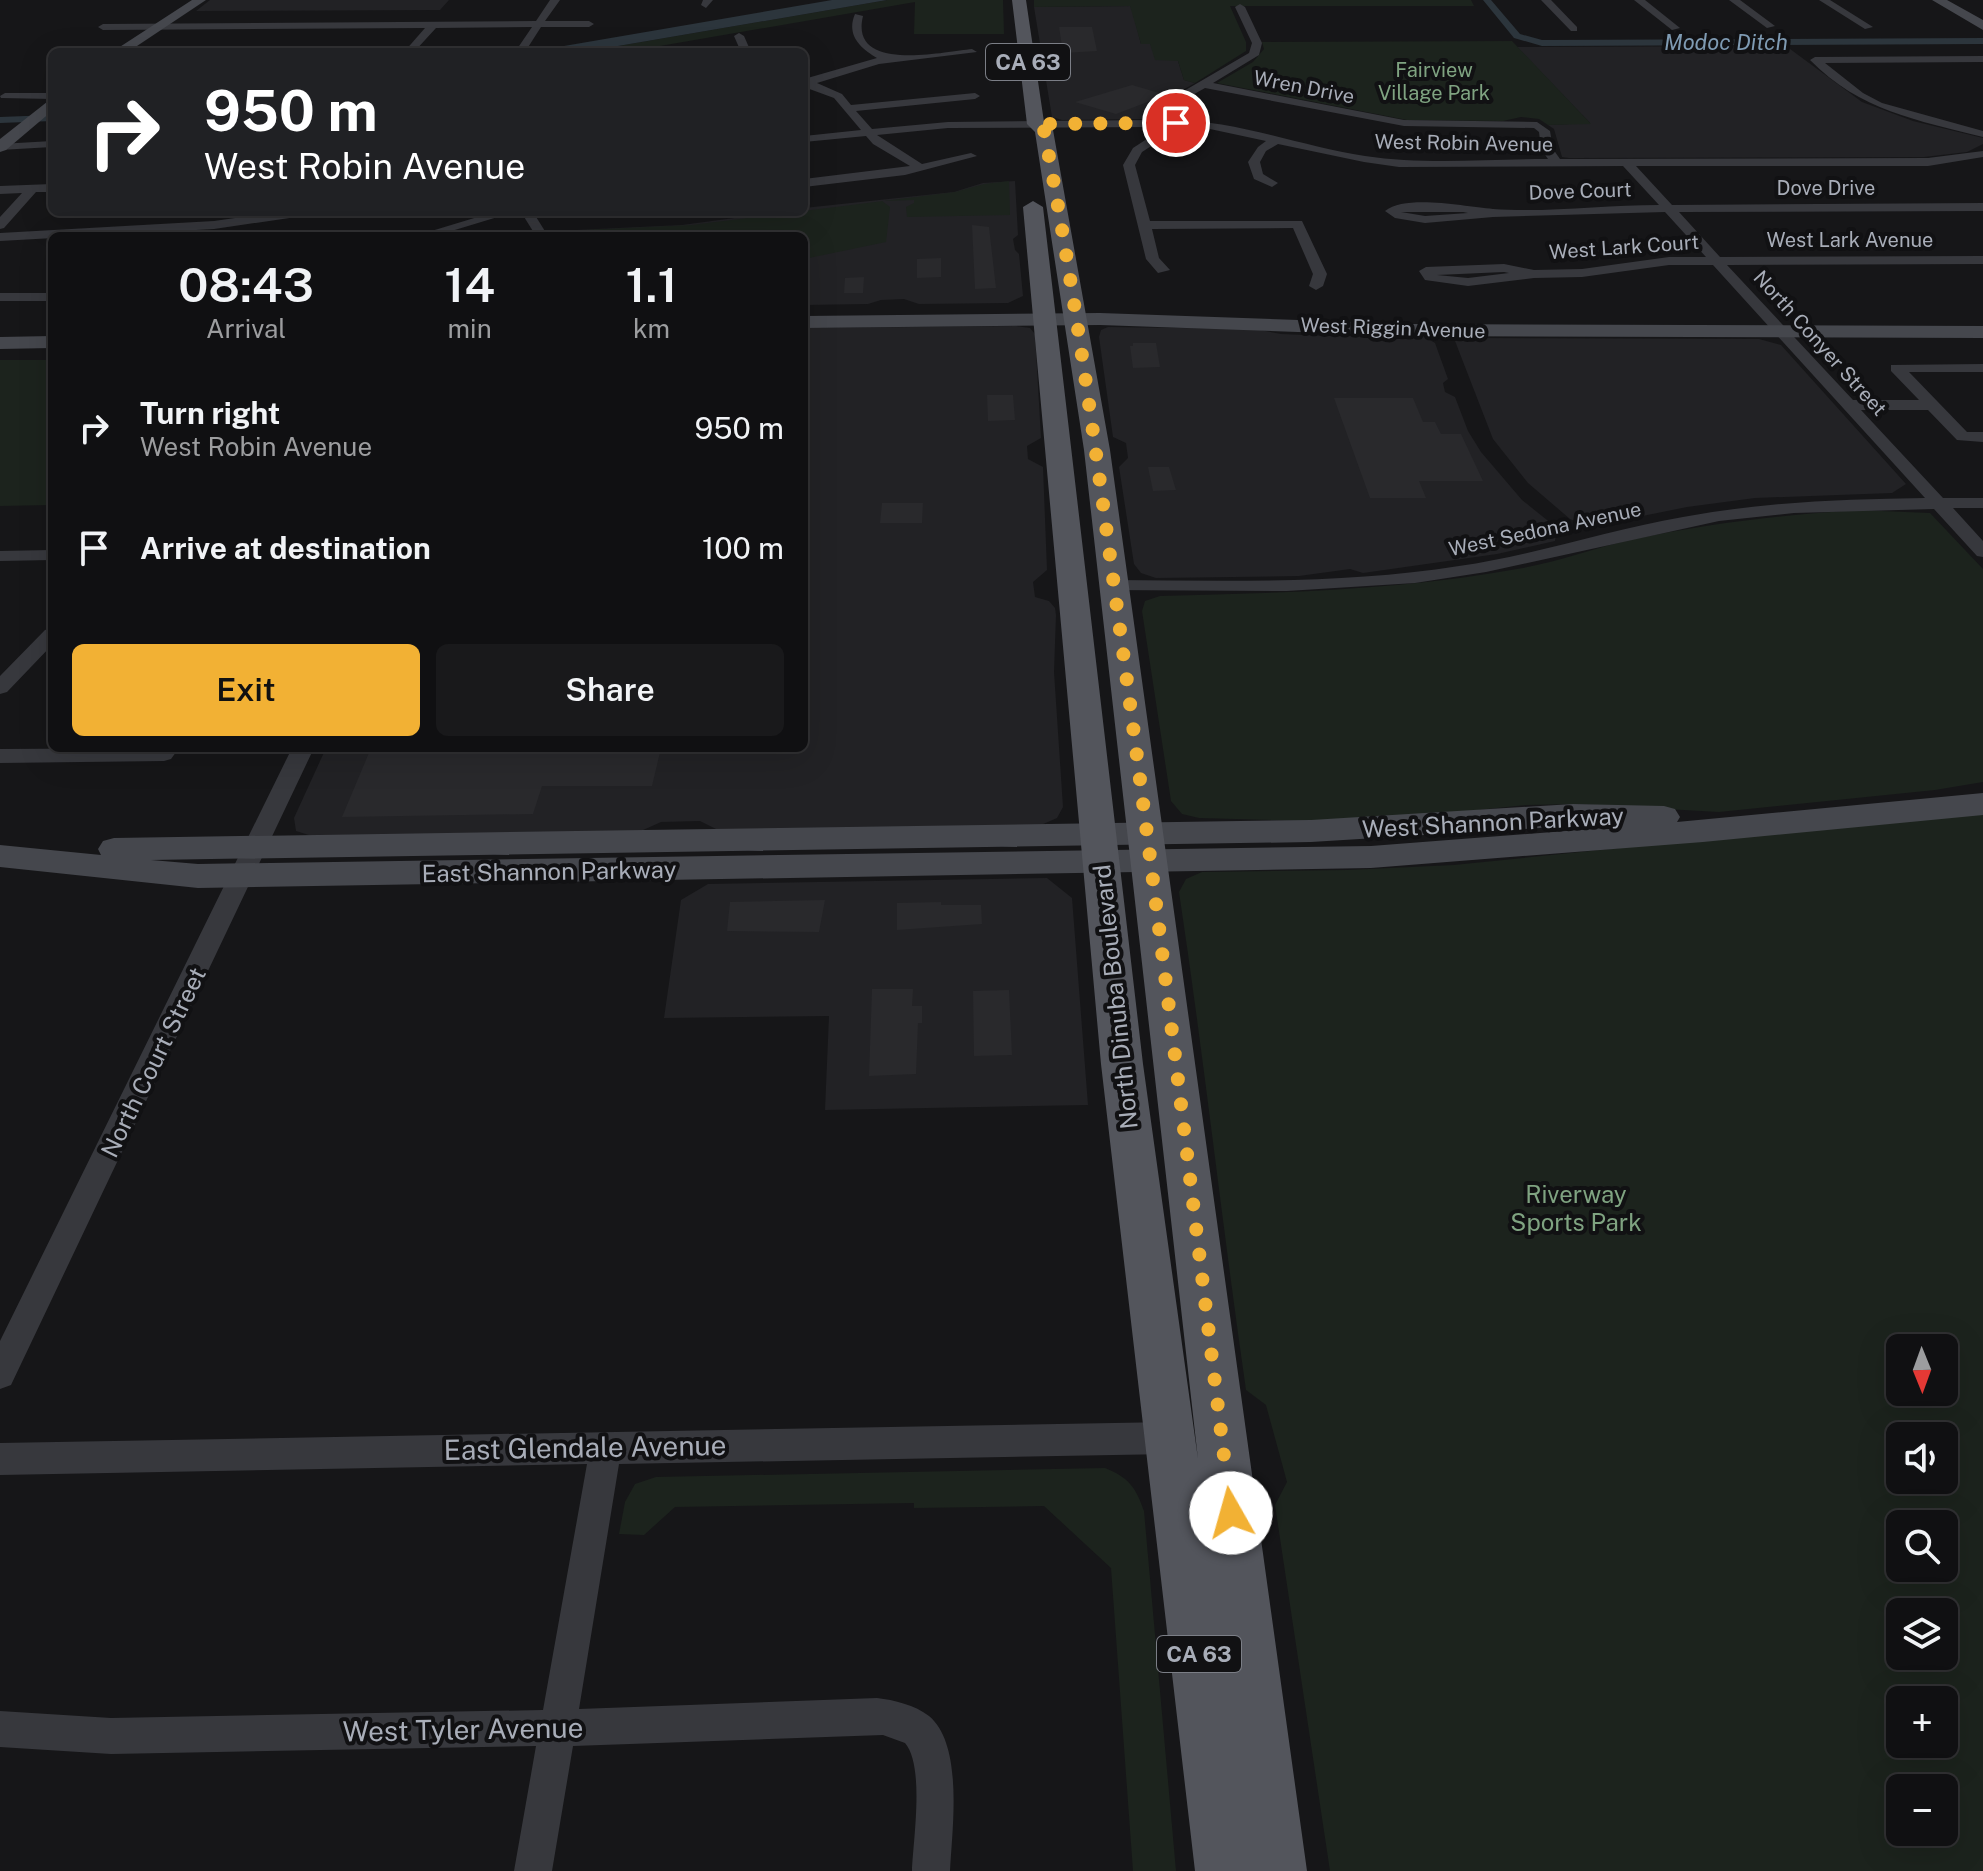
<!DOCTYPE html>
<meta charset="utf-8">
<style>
:root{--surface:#101012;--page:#19191b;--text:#f1f3f6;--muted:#9c9d9f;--line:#303032;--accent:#f2b134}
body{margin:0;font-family:"Public Sans",sans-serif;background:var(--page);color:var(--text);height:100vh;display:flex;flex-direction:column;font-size:30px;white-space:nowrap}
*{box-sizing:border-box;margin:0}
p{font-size:26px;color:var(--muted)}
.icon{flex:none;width:44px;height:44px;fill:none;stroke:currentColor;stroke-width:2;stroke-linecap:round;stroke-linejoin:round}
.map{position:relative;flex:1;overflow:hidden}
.panel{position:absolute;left:48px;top:232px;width:760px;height:520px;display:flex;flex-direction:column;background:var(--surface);border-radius:12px;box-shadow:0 8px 32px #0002,0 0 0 2px var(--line)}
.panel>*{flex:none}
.top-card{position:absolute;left:48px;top:48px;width:760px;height:168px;border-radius:12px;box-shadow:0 8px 32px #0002,0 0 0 2px var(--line);background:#202124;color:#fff;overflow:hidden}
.needle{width:52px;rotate:179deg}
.fabs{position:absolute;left:1886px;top:1334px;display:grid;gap:16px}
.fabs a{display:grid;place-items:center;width:72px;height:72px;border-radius:12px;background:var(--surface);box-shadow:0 8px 32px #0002,0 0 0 2px var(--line);font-size:40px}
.pin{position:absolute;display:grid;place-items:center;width:68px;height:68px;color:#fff;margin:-34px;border:4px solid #fff;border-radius:50%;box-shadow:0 2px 8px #0007}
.me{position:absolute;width:88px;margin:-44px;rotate:353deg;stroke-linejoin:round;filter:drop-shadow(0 0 6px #0008)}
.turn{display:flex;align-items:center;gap:28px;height:168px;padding:0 24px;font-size:36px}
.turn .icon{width:104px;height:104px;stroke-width:2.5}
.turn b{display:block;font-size:56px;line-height:68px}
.eta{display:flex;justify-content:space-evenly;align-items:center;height:136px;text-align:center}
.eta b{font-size:48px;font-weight:600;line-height:56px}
.primary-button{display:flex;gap:16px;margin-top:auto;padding:16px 24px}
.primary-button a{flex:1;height:92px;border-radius:12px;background:var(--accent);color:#111;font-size:32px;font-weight:600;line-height:92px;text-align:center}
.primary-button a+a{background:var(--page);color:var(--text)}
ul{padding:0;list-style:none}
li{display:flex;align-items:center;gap:24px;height:120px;padding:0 24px}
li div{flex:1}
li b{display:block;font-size:30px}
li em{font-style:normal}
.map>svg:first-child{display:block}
.built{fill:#222225}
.green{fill:#1c231d;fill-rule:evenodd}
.water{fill:#2c353c}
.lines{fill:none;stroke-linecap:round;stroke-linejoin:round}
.canal{fill:#2c353c;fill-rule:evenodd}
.building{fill:#29292c}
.street{fill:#37383d;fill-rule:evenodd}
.secondary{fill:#45474d;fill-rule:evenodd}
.primary{fill:#53555c;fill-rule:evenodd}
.route{stroke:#f2b134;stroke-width:14;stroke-dasharray:0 25.2}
.labels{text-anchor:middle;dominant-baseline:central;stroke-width:8;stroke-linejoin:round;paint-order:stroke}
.far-park-label{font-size:20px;fill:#7fa381;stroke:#111113}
.far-street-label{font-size:20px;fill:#a8adb8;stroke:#111113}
.far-water-label{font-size:22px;font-style:italic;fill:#7f9bb3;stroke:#111113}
.shield{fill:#111113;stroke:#7b7e86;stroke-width:2}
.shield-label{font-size:22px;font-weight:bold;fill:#a8adb8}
.street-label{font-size:24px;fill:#a8adb8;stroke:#111113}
.park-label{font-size:24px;fill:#7fa381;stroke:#111113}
.near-street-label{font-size:28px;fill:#a8adb8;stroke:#111113}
</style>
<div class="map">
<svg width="1983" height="1871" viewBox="0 0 1983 1871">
<rect width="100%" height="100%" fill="#161618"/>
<path class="built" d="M210,0h239l-9,10 -244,1z
M1131,6l10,38h9l28,17 6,19 11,3 -35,20 -9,13 -6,3 -83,1 -10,-3 -18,-110z
M1786,46l76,56 51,19 70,17v6l-16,8 -43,5 -355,1 -7,-1 -8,-28 -6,-4 42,-2 -73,-76z
M1015,181l3,54 -5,4 2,11 4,4 4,42 -15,7 -89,1 -15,-5 -23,1 -13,4 -64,1v-69h-247l-3,-5 128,-6 97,-13h25v-4l150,-16 29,-9z
M1016,326l14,2 5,6 6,104 -14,8 1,13 15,8 4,103 -14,12 2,15 14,4 6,7 1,7 -2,57 9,135 -6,11 -16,7 -323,5 -18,-9 -39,1 -20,9 -326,6 -19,-6 -2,-13 32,-70h478v-420z
M1108,327l147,2 26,5 47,2h95l12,7 13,36 -5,4 2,9 10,5 13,34 13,21 41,48 35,28 -2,13 -58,13 -134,19 -13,-4 -51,7 -143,2 -15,-5 -7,-9 -15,-97 9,-9 -2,-15 -13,-6 -14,-100 2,-7z
M1466,338l293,1 22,6 125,139 -14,9 -137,5 -68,9 -99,20 -18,-8 -42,-36 -35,-44 -38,-98z
M1047,878l25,20 16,207 -263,5 4,-94 -165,2 17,-118 27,-16z"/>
<path class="green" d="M887,0h116l1,34h-90l1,-32 -284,49 -48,1z
M1034,0h437l3,6h-244l16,36v9l-51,32 -11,-3 -6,-19 -23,-1 -5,-16h-9l-11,-38 -96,1z
M1512,41l79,83 -43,1 -9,-6 -18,-2 -18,4 -96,-1 -190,-37 36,-21 11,-13 -2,-7z
M1009,181l1,34 -103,2 -1,-10 8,-4v-3l-32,1 8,6 -4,35 -82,17v-23h-241l-1,-5 130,-6 263,-33 29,-8z
M0,360h52v145l-52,1z
M1857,510l73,3 53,56v213l-48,8 -216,22 -140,-8 -53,1 -97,10 -122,6 -108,-3 -17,-4 -11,-13 -29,-190 3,-10 15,-5c122,-3 243,-6 363,-28 38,-7 74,-21 112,-29 74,-16 147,-24 222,-29z
M1983,811v1060h-653l-55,-366 12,-23 -21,-77 -20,-15c-24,-166 -42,-332 -67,-498l7,-13 16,-7 145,-2 107,-5zM1900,1348h44v44h-44zM1900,1436h44v44h-44zM1900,1524h44v44h-44zM1900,1612h44v44h-44zM1900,1700h44v44h-44zM1900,1788h44v44h-44z
M1105,1468c23,9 31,19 39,43l32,360h-43l-22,-303 -67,-62 -130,2v-5l-239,4 -31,28 -25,-1 6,-32 10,-18 21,-7z"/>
<path class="water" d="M832,0h55l-304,52h-54z"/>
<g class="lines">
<path class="canal" d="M1483,0h8l29,34 22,6 441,-2v6l-441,2 -28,-8z
M52,115v6l-52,2v-6z"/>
</g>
<path class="building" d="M1059,27h33l5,24 -34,2z
M1132,85l34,10 -50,19 -41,-12z
M972,225l17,2 7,61 -21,1z
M941,258v19l-24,1v-19z
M864,277l-1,16h-19l1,-15z
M1133,343h23l4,24 -27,1 -3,-22h3z
M987,395h26l2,25 -27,1z
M1334,398h79l10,24h12l6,12h20l22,47h-64l7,17h-56z
M1148,467h21l7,23 -23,1z
M882,503h41l-1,20h-42z
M371,748h290l-9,38h-110l-9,28 -191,3z
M825,900l-6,32 -92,-1 3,-29z
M941,902v3h40l1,19 -85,6v-27z
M872,989h41l-1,17h10v17h-4l-2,51 -47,2z
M1009,990l3,65 -38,1 -1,-65z"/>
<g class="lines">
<path class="street" d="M550,0h10l-15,21h44l5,3 -5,3h-48l-16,25h-10l17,-25 -96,1 -22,24h-10l21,-24 -322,2 -5,-3 5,-3 433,-3z
M703,0h10l-7,8 -5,-3z
M1541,0h10l26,27v4h-6z
M1634,0h11l35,28 -8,2z
M1729,0h11l35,26 -8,2z
M1819,0h11l43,27 -8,2z
M1240,4l5,3 17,36 -3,12 -46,28 191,37 133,2 13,9 3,18 7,10 368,-1 55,-7v6l-55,9h-292l36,39 311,-2v8l-304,1 41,45 263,-1v8l-256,1 126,135h66l-28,-29v-6l92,-1v8h-74l58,60h16v10l-26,-2 -29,-30h-67l82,88h40v10h-30l30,33v16l-6,-1 -43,-47 -140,4 -75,8 -233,51 -71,11 -128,8 -180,-1 -2,-4 2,-4 7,-2c115,1 231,4 345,-14 76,-11 149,-36 224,-49 80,-15 161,-18 242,-19l-212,-233h-44l-87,12 -48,1 -66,8 -43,-6 -6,-9 7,-4 78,-3 30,6 48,-1 87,-12h37l-41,-45 -172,5 -68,6 -30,-5 -10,-7c22,-17 80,-4 108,-2 51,4 113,-4 166,-4l-36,-39 -224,1 -35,-5 -86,-18 -12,7 -6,11 3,12 15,9 -6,4 -18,-8 -6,-17 10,-15 8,-6 -56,-12 -44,-3 -4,13 -20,13 -7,13 15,56h152l25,53 -4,12 -7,4 -7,-4 4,-12 -20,-46 -141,1 7,29 11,12 -12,3 -12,-14 -23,-94 10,-17 20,-13 2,-8 -207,1 -71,7 45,29 49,-11 6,3 -72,19 -101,12v-8l106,-13 -37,-22 -7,-8 -62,6v-6l57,-6 -27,-32 -30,-11v-8l73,-21c-17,-10 -31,-23 -22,-44l8,2c-14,57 79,36 109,33l5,3 -98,12 -62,19 25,11 9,11 124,-12 5,3 -5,3 -119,12 16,18 76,-7 208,-2 9,-18 84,-49 3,-10 -17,-36zM1205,88l199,38 130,2 5,4 2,17 7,10c-60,0 -123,6 -183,-3 -66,-10 -131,-37 -198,-36l6,-14zM1401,212h62l5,1 -43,3zM1504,272l5,1 -41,5 -31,-3z
M739,33l5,3 7,16h-10l-7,-16z
M1983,56v6l-158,1 38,30 19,10 101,28v6c-66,-17 -123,-26 -173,-77l5,-3z
M5,93h47v6l-51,-1 -1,-2z
M52,141v6l-52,3v-6z
M52,184v8h-16l-32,36 -4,1v-12l22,-24 -22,1v-8z
M277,212h32l-6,4 -89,13 -214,12v-8l214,-12z
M494,212h20l-79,24h-20z
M521,212h12l15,24h-12z
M0,293h52v8h-52z
M52,550v10l-52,1v-10z
M52,628v17l-45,47 -7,2v-18l45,-46z
M179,748l-8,11 -7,2 -164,2v-14z
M292,748h22l-303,637 -11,4v-48z
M1170,1422l11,5 5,11 -5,11 -11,5 -551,10 -40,245 298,-11c17,2 38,7 52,18 35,29 23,114 21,155h-38c1,-30 13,-105 -7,-128l-22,-8 -310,11 -21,125h-38l22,-125 -425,8 -111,-7v-36l111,7 432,-8 44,-246 -587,11v-32z"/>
<path class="secondary" d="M192,0h14l-78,52h-16z
M1932,0h15l36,20v10z
M52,98v13l-46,39 -6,2v-13z
M1100,313l310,11 573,2v12l-573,-2 -310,-11 -296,3v-12z
M52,336v12l-52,1v-12z
M1983,793v22l-280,27 -332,26 -1173,20 -198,-21v-22l101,10 -3,-6 5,-8 11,-3 1197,-18 262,-16 91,2 11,3 5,8 -3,5zM1573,826l44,1 -246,19 -1173,18 -47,-4 1160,-18z"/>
<path class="primary" d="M1012,0h14l18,122 9,8 57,320 197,1421h-112l-94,-807 -78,-857 10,-6 10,6 100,857 55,395 -114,-1009 -49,-318 -8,-8z"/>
</g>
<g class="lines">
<path class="route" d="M1176,123l-140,1 8,6c31,160 52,323 74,485 41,299 76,599 113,898"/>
</g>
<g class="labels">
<g class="far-park-label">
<text x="1434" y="70">Fairview<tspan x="1434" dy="23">Village Park</tspan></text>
</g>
<g class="far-street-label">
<text transform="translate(1304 87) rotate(11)">Wren Drive</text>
<text transform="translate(1464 143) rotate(1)">West Robin Avenue</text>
<text x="1826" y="188">Dove Drive</text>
<text transform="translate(1580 191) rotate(-2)">Dove Court</text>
<text x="1850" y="240">West Lark Avenue</text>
<text transform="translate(1624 247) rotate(-4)">West Lark Court</text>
<text transform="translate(1393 328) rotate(2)">West Riggin Avenue</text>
<text transform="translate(1820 343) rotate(48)">North Conyer Street</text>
<text transform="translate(1545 529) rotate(-12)">West Sedona Avenue</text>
</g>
<g class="far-water-label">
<text x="1726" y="42">Modoc Ditch</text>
</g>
<g class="shield">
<rect x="986" y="44" width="84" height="36" rx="6"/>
<rect x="1157" y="1636" width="84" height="36" rx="6"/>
</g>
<g class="shield-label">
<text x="1028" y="62">CA 63</text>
<text x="1199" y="1654">CA 63</text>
</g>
<g class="street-label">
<text transform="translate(1493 822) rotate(-3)">West Shannon Parkway</text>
<text transform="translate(549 871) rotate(-1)">East Shannon Parkway</text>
<text transform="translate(1115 997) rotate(-96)">North Dinuba Boulevard</text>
<text transform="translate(153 1062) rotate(-64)">North Court Street</text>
</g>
<g class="park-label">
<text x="1576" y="1194">Riverway<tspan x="1576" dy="28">Sports Park</tspan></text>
</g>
<g class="near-street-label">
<text transform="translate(585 1447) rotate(-1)">East Glendale Avenue</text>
<text transform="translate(463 1729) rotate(-1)">West Tyler Avenue</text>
</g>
</g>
</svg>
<div class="fabs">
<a><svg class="needle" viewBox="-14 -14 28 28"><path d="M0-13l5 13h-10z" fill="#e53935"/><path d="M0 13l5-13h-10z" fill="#9c9d9f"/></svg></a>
<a><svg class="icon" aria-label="sound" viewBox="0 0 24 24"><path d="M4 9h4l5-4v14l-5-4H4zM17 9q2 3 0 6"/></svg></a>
<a><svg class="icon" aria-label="search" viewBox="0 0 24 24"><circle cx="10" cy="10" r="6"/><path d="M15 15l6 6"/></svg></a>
<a><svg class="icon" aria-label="layers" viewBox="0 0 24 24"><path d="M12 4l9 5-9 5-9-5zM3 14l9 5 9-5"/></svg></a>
<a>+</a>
<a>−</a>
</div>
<div class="pin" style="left:1176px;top:123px;background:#d93025"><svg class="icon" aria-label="arrive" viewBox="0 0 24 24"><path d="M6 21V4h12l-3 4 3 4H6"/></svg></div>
<svg class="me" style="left:1231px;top:1513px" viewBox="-20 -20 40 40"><circle r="19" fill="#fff"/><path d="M0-13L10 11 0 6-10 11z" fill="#f2b134"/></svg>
<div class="top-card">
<div class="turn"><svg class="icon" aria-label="right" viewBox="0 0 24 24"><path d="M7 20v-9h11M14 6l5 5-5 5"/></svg><div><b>950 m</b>West Robin Avenue</div></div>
</div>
<section class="panel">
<div class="eta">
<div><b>08:43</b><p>Arrival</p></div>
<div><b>14</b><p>min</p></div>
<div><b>1.1</b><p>km</p></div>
</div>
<ul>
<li><svg class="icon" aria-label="right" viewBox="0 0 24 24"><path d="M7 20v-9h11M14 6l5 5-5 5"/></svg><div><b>Turn right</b><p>West Robin Avenue</p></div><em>950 m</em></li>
<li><svg class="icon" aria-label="arrive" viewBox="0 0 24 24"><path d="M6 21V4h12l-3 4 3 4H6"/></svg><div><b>Arrive at destination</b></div><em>100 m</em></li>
</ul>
<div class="primary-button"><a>Exit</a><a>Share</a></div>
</section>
</div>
